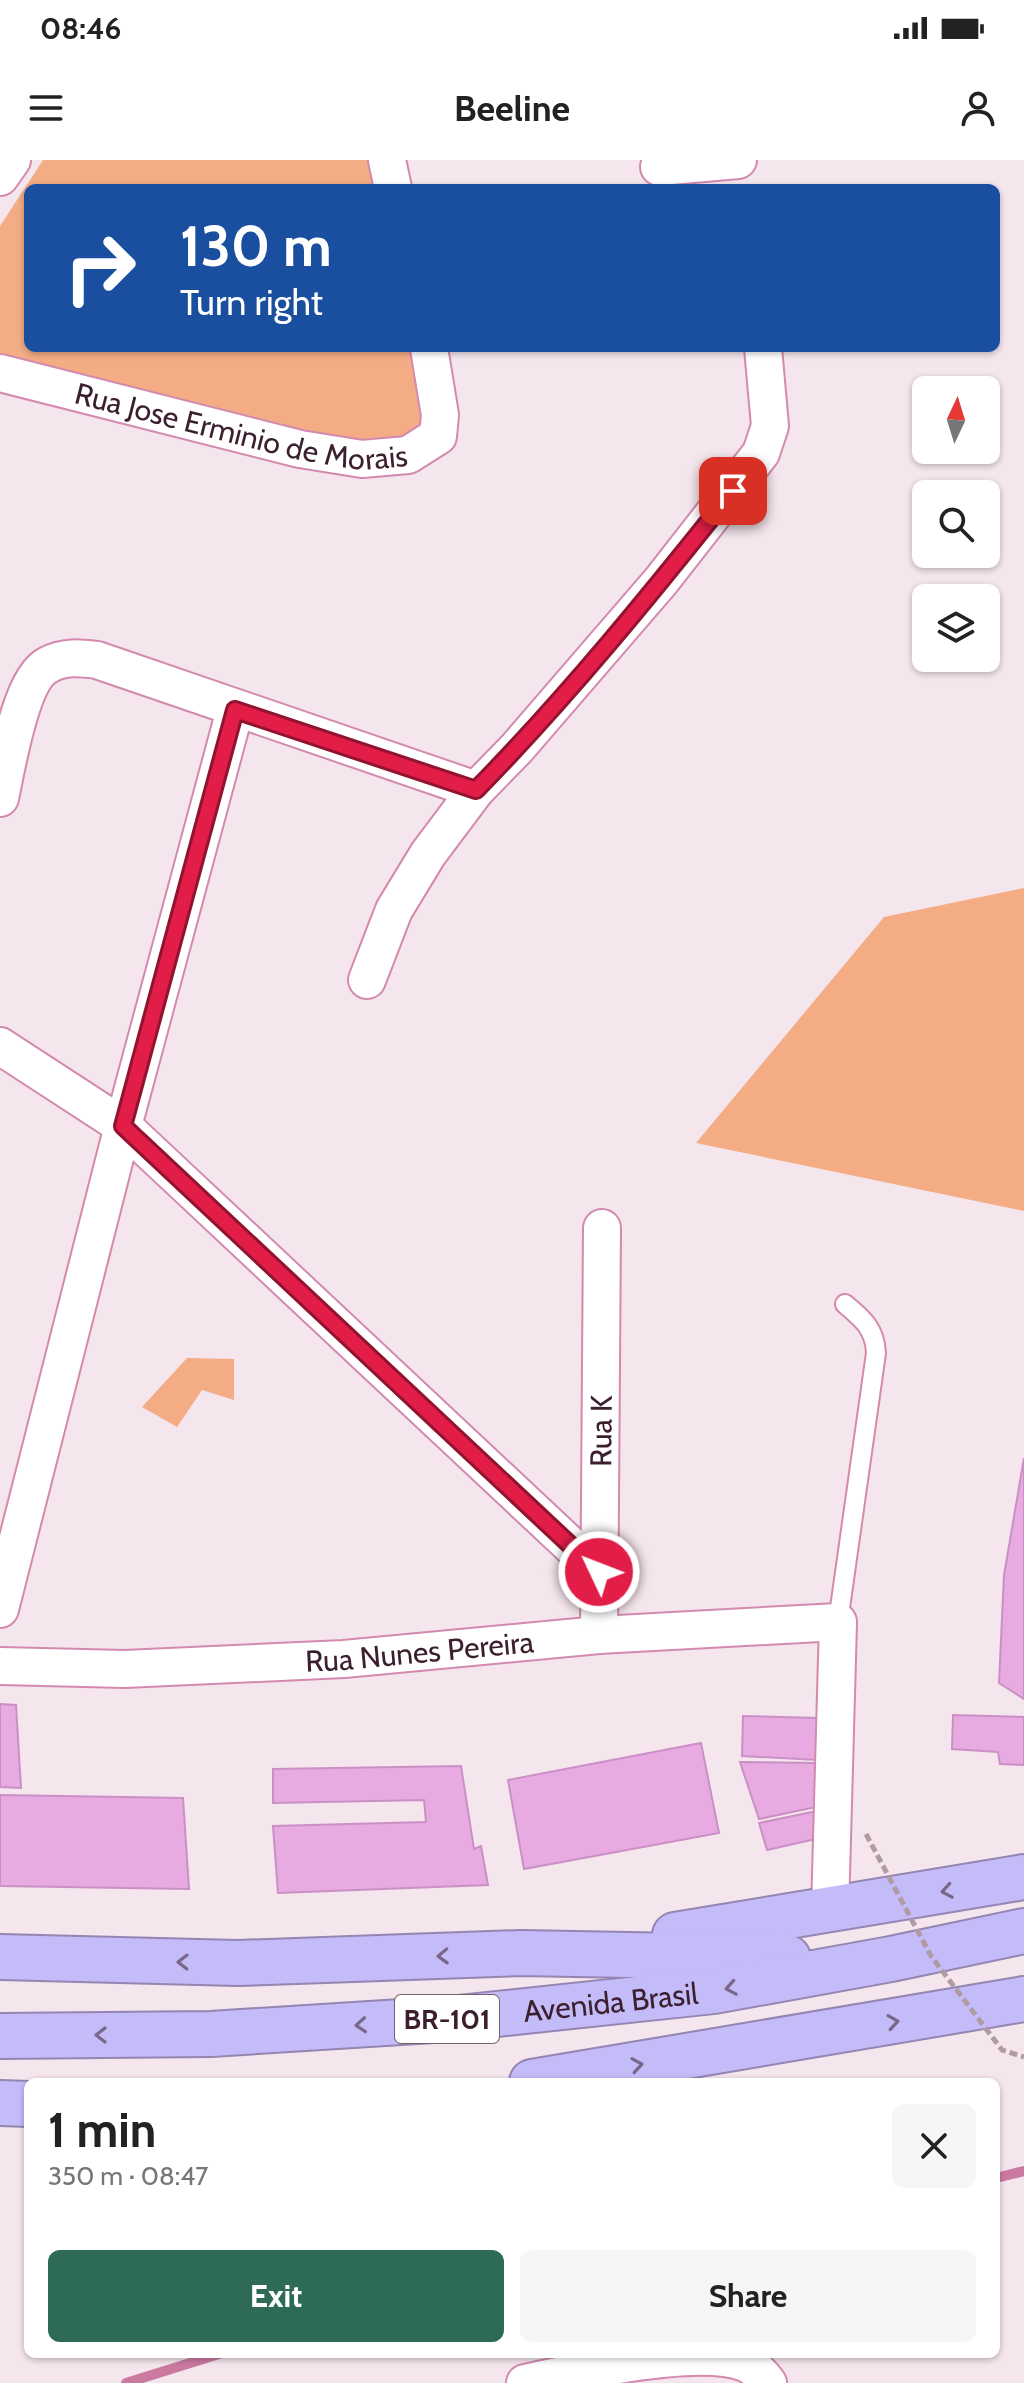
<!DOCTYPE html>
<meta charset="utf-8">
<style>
:root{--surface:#fff;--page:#f6f6f6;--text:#222;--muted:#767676;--accent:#2d6b57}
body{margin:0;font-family:Cabin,sans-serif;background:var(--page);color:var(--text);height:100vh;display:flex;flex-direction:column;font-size:30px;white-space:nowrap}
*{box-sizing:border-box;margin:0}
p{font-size:26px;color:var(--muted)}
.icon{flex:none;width:44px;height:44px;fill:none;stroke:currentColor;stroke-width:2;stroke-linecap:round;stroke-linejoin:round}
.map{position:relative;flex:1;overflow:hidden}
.drawer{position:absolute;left:24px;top:1918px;width:976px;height:280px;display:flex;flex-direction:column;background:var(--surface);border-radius:12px;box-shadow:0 2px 6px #0004}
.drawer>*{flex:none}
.top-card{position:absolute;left:24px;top:24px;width:976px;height:168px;border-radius:12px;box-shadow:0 2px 6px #0004;background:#1a4fa0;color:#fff;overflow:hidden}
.needle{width:52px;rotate:4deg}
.fabs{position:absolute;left:912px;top:216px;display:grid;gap:16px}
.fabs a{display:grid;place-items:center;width:88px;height:88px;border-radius:12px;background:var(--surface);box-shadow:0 2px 6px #0004;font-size:40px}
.pin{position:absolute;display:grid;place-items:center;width:68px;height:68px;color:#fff;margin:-34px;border-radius:16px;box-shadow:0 4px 12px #0006}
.me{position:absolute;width:88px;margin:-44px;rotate:313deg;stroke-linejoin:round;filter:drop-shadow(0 0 6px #0008)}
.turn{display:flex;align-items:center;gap:28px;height:168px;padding:0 24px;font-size:36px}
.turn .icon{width:104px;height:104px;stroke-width:2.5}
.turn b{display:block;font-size:56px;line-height:68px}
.round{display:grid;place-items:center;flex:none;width:84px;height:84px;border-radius:12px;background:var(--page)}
.head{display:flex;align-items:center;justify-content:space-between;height:136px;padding:0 24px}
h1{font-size:48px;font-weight:700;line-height:60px}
.primary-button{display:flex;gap:16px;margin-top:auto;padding:16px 24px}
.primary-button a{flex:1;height:92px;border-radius:12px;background:var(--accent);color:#fff;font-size:32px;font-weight:700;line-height:92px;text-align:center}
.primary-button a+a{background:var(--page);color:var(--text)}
.status{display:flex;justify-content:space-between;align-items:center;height:56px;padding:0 40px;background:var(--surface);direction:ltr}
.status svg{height:22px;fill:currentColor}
header{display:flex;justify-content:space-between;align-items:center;height:104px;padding:0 24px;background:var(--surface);font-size:36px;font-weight:700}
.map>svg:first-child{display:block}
.green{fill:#f4ac85}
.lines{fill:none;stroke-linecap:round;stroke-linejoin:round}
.stream{stroke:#cc79a2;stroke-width:10}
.building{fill:#e7abe2;stroke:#ca90c6;stroke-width:2}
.lane-casing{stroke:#d38aae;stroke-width:22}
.street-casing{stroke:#d38aae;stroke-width:40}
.highway-casing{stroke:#9485b2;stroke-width:48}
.lane{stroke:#fff;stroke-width:18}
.street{stroke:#fff;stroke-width:36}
.highway{stroke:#c3bcf9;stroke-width:44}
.path-bridge{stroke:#b09ba5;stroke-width:5;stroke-dasharray:8 4;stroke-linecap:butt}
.oneway{stroke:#796689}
.route-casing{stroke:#92132f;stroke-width:20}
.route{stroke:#e11d48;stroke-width:14}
.labels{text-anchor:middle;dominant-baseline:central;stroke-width:7;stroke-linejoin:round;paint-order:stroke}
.shield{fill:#fff;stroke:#76626d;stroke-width:2}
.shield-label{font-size:28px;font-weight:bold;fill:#3c1f2e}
.street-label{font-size:30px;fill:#3c1f2e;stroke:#fff}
</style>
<div class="status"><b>08:46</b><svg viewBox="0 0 49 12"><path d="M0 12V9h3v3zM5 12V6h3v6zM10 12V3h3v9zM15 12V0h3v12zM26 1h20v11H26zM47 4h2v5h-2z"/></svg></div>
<header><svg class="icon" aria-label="menu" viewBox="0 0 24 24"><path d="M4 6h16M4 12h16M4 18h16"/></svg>Beeline<svg class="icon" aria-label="person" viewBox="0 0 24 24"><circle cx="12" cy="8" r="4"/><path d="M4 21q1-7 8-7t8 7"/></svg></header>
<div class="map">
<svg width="1024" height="2223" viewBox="0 0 1024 2223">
<rect width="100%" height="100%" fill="#f5e5ec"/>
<path class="green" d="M43,0h332l6,28h-353v160h391l5,72 -20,20 -54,6 -350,-82v-138z
M1024,728v323l-328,-68 188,-226z
M187,1198l47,1v41l-32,-10 -25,37 -35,-20z"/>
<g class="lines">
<path class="stream" d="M996,2018l28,-7
M126,2223l93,-29"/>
</g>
<path class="building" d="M1024,1298v241l-25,-16 5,-108z
M0,1544l16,1 5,83 -21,-1z
M953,1555l71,2v48l-24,-1 -2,-12 -46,-3z
M743,1556l75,2 -1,42 -75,-4z
M701,1583l18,90 -195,36 -16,-89z
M740,1602l75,1 1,44 -57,12z
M461,1606l13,83 7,-3 7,39 -210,8 -5,-67 153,-4 -2,-22 -151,3v-34z
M0,1635l183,3 6,91 -189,-3z
M817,1651l-1,28 -49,11 -8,-27z"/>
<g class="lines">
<g class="lane-casing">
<path id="lane" d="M838,1462l38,-269c-1,-24 -13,-34 -31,-49"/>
</g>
<g class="street-casing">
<g id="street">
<path d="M387,0l6,28"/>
<path d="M659,7l79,-7"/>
<path d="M0,17l12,-17"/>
<path id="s1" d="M0,213l300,76 62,10 46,-4 30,-19 2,-21 -11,-67"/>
<path d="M0,638c7,-31 20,-119 48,-133 16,-9 32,-7 49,-5l379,130"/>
<path d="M367,820l27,-70 34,-56 48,-64 41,-42 144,-167 100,-128 9,-27 -7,-78"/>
<path d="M0,886l123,80 476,446"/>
<path d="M0,1449l123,-483 112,-416"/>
<path id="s2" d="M599,1475l3,-407"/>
<path id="s3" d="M0,1506l125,3 219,-10 255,-24 239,-13 -8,289"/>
<path d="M525,2223c50,-11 174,-38 220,-20 10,4 17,12 23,20"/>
</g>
</g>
<g class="highway-casing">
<g id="highway">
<path d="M675,1775l349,-58"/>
<path d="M0,1797l238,6 283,-10 267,5"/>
<path id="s4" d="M0,1876l211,-2 238,-15 265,-28 177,-32 133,-28"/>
<path d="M532,1922l492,-83"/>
<path d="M0,1943l28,1"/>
</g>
</g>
<use href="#lane" class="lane"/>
<use href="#street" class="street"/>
<use href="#highway" class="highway"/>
<path class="path-bridge" d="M866,1674l65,122 71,94 22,7"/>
</g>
<defs><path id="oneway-chevron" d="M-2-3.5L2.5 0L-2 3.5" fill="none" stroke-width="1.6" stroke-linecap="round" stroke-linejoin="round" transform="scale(2)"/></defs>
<g class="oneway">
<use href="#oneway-chevron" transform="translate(947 1731) rotate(170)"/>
<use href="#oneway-chevron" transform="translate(443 1796) rotate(178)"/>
<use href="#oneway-chevron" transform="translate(183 1802) rotate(-179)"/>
<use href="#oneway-chevron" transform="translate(731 1828) rotate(170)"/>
<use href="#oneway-chevron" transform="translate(893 1862) rotate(-9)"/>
<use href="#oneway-chevron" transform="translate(361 1865) rotate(176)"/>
<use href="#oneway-chevron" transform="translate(101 1875) rotate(180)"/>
<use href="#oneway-chevron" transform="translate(637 1905) rotate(-9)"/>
</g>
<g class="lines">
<g class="route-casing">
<path id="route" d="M599,1412l-476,-446 112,-416 241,80c92,-94 175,-196 257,-299"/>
</g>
<use href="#route" class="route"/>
</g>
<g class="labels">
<rect class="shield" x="395" y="1835" width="104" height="48" rx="6"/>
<g class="shield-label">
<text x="447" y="1859">BR-101</text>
</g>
<g class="street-label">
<text stroke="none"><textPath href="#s1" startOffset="248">Rua Jose Erminio de Morais</textPath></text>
<text stroke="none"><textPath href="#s2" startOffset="204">Rua K</textPath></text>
<text stroke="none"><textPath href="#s3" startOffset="420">Rua Nunes Pereira</textPath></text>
<text stroke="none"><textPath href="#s4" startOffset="612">Avenida Brasil</textPath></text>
</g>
</g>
</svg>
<div class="fabs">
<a><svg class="needle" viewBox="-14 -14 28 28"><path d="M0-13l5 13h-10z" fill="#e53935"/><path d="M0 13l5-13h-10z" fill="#767676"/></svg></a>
<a><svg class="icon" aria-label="search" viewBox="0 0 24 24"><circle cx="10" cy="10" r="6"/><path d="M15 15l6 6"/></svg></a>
<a><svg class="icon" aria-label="layers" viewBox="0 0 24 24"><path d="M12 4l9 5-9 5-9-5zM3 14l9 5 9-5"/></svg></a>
</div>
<div class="pin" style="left:733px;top:331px;background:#d93025"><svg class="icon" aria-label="arrive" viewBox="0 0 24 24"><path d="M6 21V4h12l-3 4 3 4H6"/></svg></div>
<svg class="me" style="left:599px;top:1412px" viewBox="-20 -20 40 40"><circle r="17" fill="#e11d48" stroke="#fff" stroke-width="3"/><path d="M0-11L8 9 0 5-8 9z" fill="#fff"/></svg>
<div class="top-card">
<div class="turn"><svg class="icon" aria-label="right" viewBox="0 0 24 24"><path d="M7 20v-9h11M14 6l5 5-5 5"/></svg><div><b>130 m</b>Turn right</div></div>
</div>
<section class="drawer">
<div class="head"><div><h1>1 min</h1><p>350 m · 08:47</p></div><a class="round"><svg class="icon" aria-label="close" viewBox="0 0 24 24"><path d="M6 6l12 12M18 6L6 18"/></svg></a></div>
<div class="primary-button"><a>Exit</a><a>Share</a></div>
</section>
</div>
